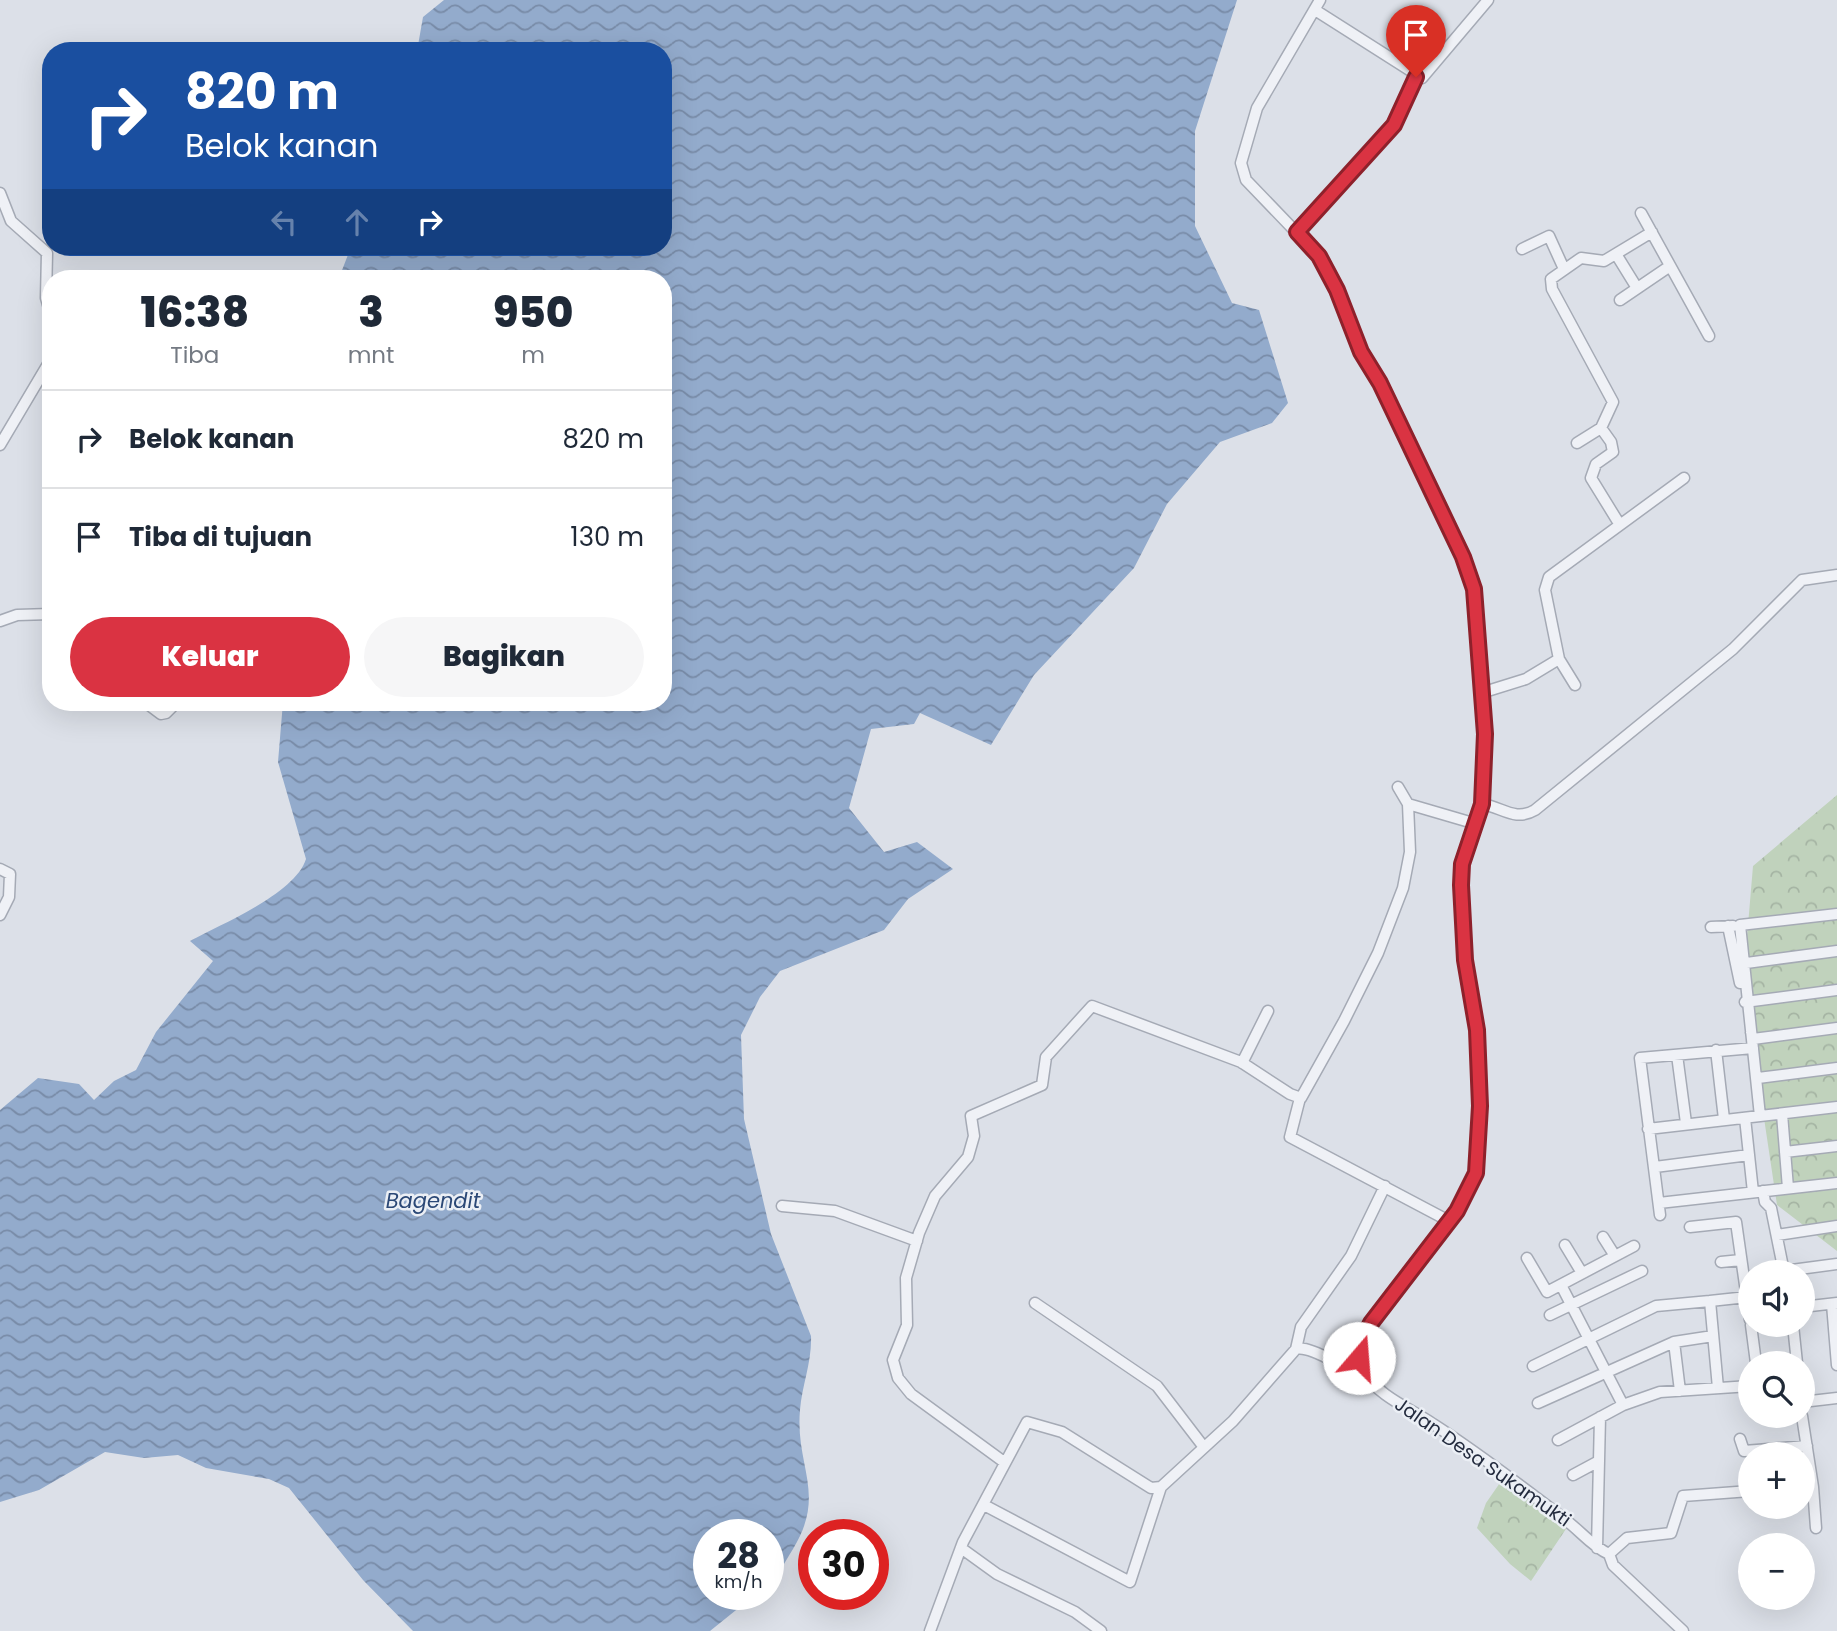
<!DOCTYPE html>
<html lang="id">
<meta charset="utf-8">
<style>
:root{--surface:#fff;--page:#f6f6f7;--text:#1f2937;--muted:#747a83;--line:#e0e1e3;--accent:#da3342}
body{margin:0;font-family:Poppins,sans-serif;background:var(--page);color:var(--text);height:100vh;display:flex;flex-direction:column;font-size:26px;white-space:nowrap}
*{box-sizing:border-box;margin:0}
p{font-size:23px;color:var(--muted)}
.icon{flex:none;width:38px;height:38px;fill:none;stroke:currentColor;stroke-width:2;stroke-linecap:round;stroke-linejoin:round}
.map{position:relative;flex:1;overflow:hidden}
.details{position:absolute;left:42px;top:270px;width:630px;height:441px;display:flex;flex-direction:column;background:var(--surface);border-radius:28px;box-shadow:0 7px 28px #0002}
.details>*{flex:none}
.top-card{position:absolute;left:42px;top:42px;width:630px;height:214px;border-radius:28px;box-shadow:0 7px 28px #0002;background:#1a4fa0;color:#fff;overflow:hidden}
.controls{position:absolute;left:1738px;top:1260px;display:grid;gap:14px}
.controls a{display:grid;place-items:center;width:77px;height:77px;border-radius:50%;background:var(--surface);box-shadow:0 7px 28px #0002;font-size:35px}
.speed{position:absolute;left:693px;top:1519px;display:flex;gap:14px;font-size:35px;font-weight:700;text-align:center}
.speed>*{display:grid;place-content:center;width:91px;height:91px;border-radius:50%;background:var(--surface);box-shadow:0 7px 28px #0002;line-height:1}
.speed small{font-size:18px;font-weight:400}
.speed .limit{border:10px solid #d22;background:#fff;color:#111}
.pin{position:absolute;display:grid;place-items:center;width:60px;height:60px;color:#fff;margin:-72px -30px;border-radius:50% 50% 50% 0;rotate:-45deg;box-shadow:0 0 7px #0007}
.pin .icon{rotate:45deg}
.me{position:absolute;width:77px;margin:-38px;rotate:18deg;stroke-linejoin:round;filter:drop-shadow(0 0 5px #0008)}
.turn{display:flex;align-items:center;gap:24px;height:147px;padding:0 28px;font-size:32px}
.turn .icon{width:91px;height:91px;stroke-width:2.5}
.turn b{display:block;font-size:49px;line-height:60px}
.lanes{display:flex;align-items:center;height:66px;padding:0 28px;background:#0003;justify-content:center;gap:35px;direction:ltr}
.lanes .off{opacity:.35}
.eta{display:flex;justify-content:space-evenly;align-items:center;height:119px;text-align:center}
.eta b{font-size:42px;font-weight:800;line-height:49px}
.action{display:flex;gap:14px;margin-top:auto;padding:14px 28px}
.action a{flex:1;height:80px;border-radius:42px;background:var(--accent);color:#fff;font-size:28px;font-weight:800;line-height:80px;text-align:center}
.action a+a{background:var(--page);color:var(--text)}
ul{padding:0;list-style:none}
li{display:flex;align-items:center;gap:21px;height:98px;padding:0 28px;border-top:2px solid var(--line)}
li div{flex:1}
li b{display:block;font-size:26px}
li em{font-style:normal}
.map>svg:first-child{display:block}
.forest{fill:url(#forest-crowns)}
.water{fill:url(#water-waves)}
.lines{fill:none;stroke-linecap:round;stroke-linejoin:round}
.minor-casing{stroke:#a5aab5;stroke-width:13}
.minor{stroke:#eff1f6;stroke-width:10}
.route-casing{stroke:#8e212b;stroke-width:18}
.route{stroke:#da3342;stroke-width:12}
.labels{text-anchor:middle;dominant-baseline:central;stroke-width:5;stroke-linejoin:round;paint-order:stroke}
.street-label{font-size:19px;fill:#242c3f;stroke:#ebeff5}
.water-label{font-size:21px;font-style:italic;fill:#2b4876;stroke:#ebeff5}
</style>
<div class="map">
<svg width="1837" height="1631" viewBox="0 0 1837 1631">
<defs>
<pattern id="forest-crowns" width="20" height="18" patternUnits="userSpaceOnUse" patternTransform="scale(1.75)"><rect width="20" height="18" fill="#c0d2bc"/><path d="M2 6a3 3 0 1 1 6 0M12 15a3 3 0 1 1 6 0" fill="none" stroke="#a5b4a3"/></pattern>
<pattern id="water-waves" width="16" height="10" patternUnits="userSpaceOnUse" patternTransform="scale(1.75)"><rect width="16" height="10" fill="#93abcc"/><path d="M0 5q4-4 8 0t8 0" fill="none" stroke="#788ba7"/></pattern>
</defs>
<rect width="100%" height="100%" fill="#dce0e8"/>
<path class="forest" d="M1837,795v456l-60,-46 -19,-127 -16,-82 11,-130z
M1504,1477l64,49 -37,55 -21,-17 -33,-36 9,-25z"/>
<path class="water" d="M444,0h793l-42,131v95l37,77 27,7 29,93 -16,20 -52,19 -53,62 -33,64 -100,107 -43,70 -71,-32 -6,11 -43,5 -22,79 35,44 33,-10 36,27 -45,30 -24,31 -104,41 -20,26 -19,38 3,84 27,115 40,102c1,26 -9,49 -11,74 -5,57 27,83 -7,139 -8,13 -14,25 -25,35v-49h-59v59h47l-46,37h-297l-50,-51 -74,-92 -20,-9 -63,-11 -28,-13 -34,3 -39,-6 -66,38 -39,12v-392l38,-32 41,6 15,16 20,-19 22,-11 20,-38 57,-71 -23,-20c31,-17 105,-47 116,-82l-28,-97 5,-60h380v-424h-324l12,-31h312v-196h-246l6,-34z"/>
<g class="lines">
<g class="minor-casing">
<path id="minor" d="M1320,0l-63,108 -16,55 5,17 73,76 18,34 24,62 19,31 83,174 11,32 11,145 -3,70 -20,60 -1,21 4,75 12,70 3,76 -3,67 -20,38 -85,112c-10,17 -17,31 -7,50 13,23 46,36 68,51 45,29 87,61 130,94 16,11 28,28 46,36l4,11 70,66
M1315,10l107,68 66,-78
M0,193l11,28 36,32 -1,45 5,17
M1641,213l68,123
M1297,232l97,-107 22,-48
M1522,249l27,-13 15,33
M1616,254l21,34
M1620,300l50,-34
M1577,443l24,-15
M0,445l51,-86
M1620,525l-29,-47 5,-14 17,-12 -2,-10 -10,-14 12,-26 -61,-113 -1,-10 30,-21 23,3 48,-29
M0,621l17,-6 34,-1
M1559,659l16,26
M1481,693l45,-14 33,-20 -14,-69 4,-13 135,-99
M145,702l16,12 5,-1 11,-11
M1398,787l10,17 65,19
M1482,804c20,3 33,18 53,6l198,-161 69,-69 35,-5
M0,869l10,5 -1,23 -9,18
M1728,926l12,57
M1711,927l22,-1
M1739,964l98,-13
M1745,1002l92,-12
M1751,1032l2,7 84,-11
M1716,1050l8,69
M1677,1055l9,68
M1242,1063l26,-52
M1758,1078l79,-10
M1300,1098l-10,39 159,84
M1782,1114l6,74
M1760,1116l77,-9
M1745,1118l8,74
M1648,1129l112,-13 -20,-191 97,-11
M1785,1152l52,-6
M1655,1167l94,-12
M1763,1191l2,11 6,6 13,64
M1659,1203l178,-20
M782,1206l53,5 82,30
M1660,1215l-20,-157 113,-10
M1690,1227l46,-5 14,98
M1777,1235l60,-9
M1603,1237l12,19
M1565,1245l17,28
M1527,1258l20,34 87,-46
M1721,1262l20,-2
M1784,1271l53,-7
M1561,1285l62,120
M1035,1303l122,83 46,60
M1832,1304l5,61
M1802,1307l35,-4
M1550,1315l92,-44
M1751,1325l5,38
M1793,1325l4,38
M1674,1342l6,49
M1296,1349l5,-22 50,-71 34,-70
M1533,1366l123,-60 54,-5
M1718,1388l-8,-87 37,-4
M1802,1402l35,-4
M1538,1403l136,-61 39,-6
M1802,1416l11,71 -11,1
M1740,1439l4,12 63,-5
M1558,1440l65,-35 37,-13 90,-6
M1004,1462l-93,-68 -13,-16 -5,-18 14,-35 -1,-47 13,-45 16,-37 33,-39 6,-21 -3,-20 71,-31 4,-28 46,-51 149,56 49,32 11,4 43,-77 34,-68 25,-65 7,-36 -2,-48
M1573,1475l26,-14
M1813,1487l3,41
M984,1505l146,77 31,-95
M961,1548l36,26 78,38 26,19
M1597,1548l3,-131
M1609,1554l18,-16 44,-5 12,-37 67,-5
M930,1631l33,-89 64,-120 35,10 89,56 10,-1 72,-66 63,-72c16,-4 50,22 70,25"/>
</g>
<use href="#minor" class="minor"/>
</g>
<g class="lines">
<g class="route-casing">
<path id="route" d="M1359,1358l2,-15 10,-20 86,-112 19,-38 4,-67 -3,-76 -12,-70 -4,-75 1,-21 20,-60 3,-70 -11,-145 -11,-32 -83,-174 -19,-31 -24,-62 -18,-34 -22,-24 97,-107 22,-48"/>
</g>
<use href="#route" class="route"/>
</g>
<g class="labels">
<g class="street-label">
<text transform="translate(1483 1462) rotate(35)">Jalan Desa Sukamukti</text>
</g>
<g class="water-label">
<text x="433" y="1200">Bagendit</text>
</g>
</g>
</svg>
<div class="controls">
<a><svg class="icon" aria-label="sound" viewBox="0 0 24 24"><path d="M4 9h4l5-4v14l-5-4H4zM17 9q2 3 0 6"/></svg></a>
<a><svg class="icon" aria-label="search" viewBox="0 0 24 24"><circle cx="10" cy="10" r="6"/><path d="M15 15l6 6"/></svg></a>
<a>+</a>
<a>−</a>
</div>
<div class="speed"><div>28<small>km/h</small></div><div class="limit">30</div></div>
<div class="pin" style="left:1416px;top:77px;background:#d93025"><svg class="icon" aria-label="arrive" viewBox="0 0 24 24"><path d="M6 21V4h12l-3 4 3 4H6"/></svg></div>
<svg class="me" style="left:1359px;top:1358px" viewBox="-20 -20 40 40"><circle r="19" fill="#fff"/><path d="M0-13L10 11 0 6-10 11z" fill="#da3342"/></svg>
<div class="top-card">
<div class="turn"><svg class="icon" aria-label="right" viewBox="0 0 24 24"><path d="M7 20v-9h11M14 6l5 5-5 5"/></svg><div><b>820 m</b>Belok kanan</div></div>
<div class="lanes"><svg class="icon off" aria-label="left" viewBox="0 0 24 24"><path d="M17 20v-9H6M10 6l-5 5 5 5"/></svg><svg class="icon off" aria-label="ahead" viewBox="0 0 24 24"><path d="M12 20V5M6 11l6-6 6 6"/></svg><svg class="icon" aria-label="right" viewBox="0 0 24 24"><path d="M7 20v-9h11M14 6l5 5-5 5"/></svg></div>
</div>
<section class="details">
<div class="eta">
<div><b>16:38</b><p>Tiba</p></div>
<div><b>3</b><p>mnt</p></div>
<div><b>950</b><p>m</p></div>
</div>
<ul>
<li><svg class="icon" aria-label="right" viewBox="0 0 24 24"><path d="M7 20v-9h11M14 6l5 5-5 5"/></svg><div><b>Belok kanan</b></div><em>820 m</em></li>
<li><svg class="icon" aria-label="arrive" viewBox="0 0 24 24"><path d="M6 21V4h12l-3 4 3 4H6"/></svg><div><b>Tiba di tujuan</b></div><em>130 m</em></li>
</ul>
<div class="action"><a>Keluar</a><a>Bagikan</a></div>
</section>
</div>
